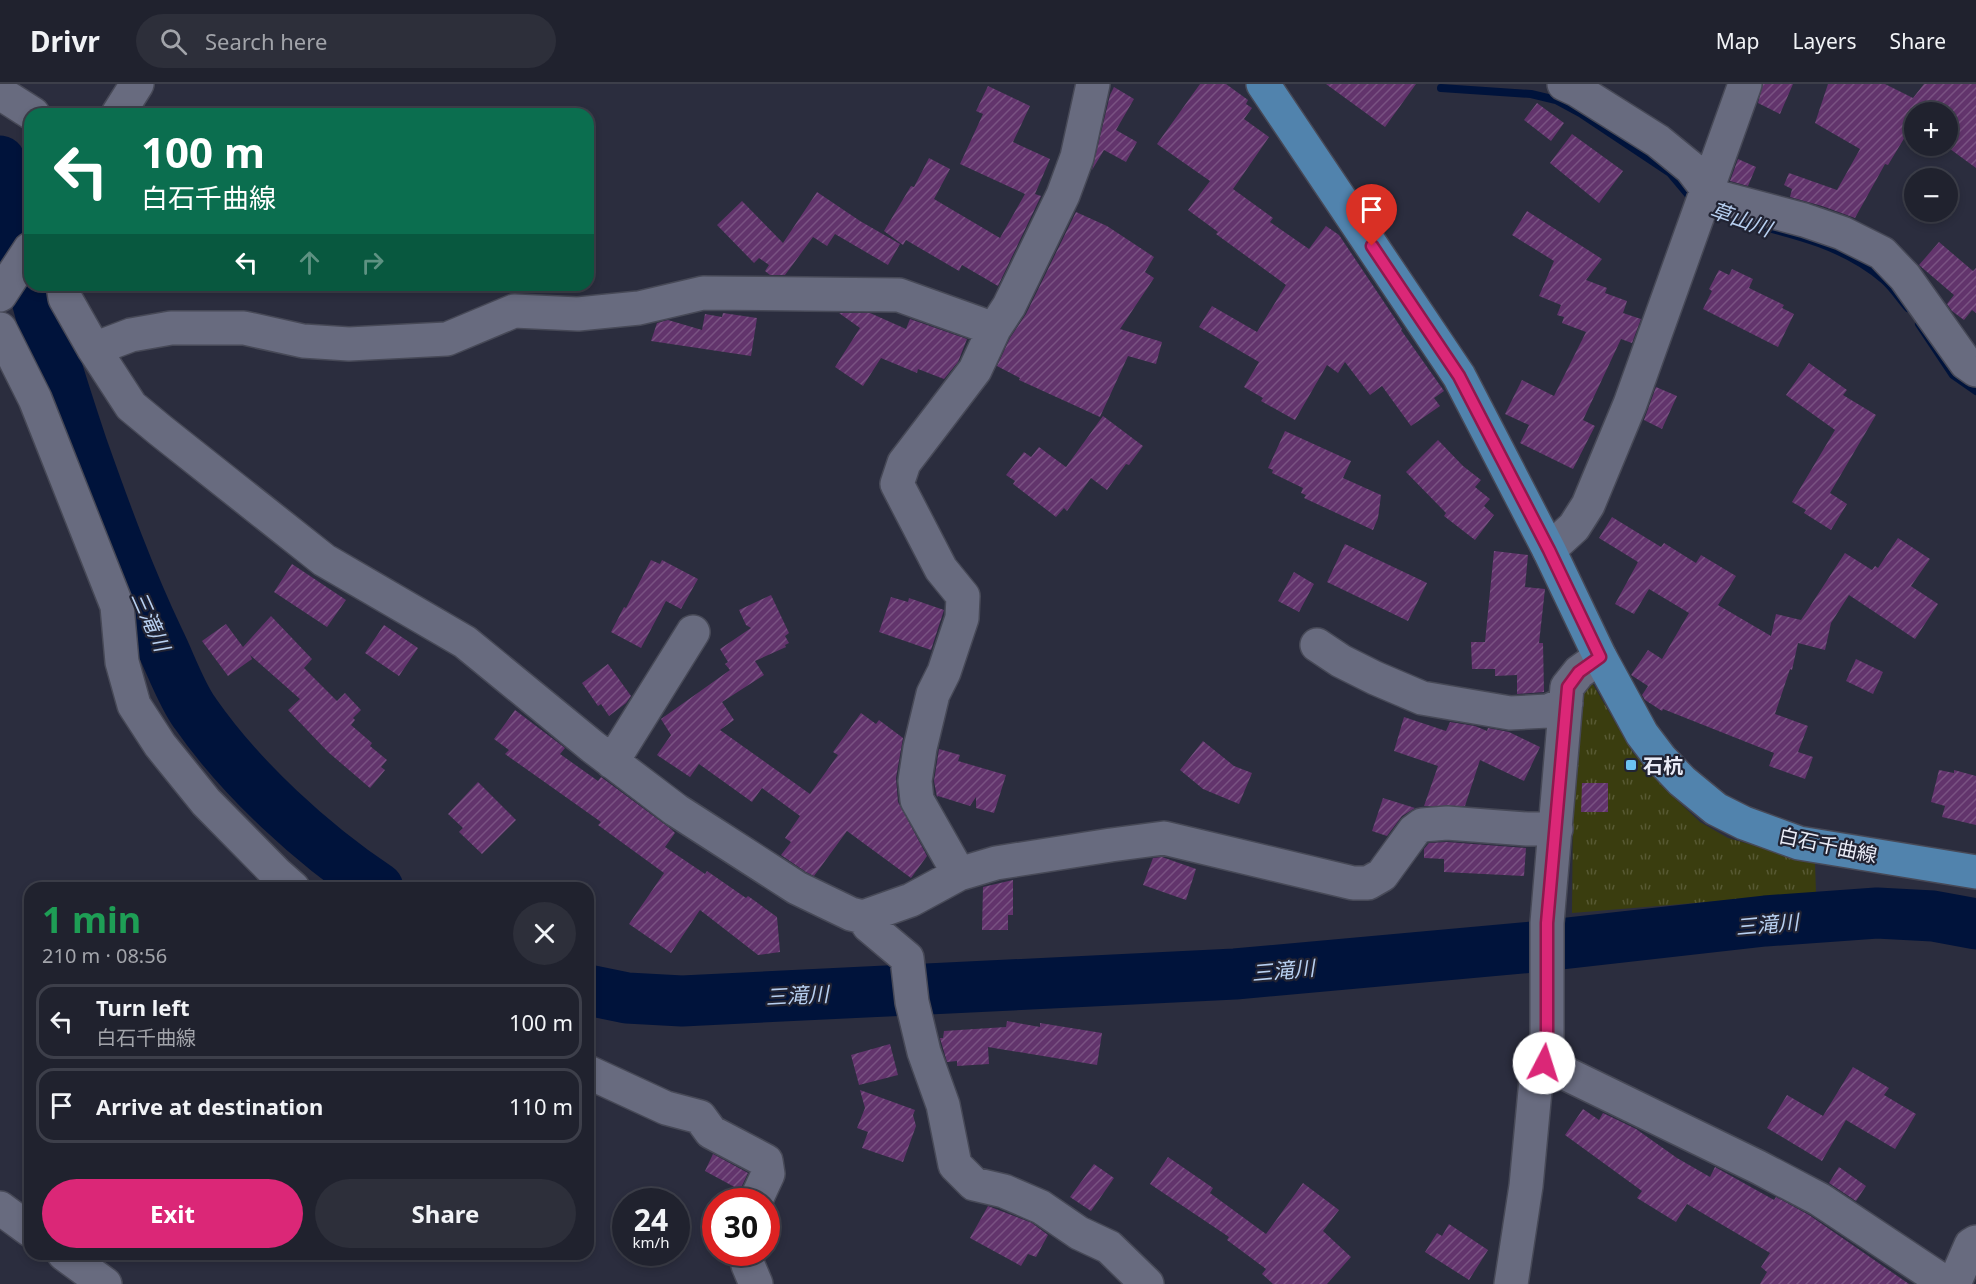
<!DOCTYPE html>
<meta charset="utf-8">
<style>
:root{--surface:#20222e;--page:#2d2f3a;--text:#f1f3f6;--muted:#a2a4aa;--line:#3d3f4a;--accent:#db2777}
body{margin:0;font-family:"Noto Sans","Noto Sans JP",sans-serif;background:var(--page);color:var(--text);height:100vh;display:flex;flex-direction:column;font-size:22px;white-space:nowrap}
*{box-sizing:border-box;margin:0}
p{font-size:20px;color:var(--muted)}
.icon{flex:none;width:33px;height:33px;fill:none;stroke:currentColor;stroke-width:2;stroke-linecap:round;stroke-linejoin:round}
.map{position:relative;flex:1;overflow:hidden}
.side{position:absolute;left:24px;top:798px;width:570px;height:378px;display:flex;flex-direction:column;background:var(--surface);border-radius:18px;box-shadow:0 3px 9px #0003,0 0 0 2px var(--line)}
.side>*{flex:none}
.top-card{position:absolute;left:24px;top:24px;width:570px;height:183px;border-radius:18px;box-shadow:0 3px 9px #0003,0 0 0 2px var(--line);background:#0b6e4f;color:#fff;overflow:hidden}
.tools{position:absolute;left:1904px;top:18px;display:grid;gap:12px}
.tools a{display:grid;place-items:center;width:54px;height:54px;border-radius:50%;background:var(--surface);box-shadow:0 3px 9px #0003,0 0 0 2px var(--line);font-size:30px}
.speed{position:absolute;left:612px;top:1104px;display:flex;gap:12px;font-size:30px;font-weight:700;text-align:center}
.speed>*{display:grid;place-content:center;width:78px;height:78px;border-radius:50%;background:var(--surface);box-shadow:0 3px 9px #0003,0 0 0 2px var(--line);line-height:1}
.speed small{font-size:15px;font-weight:400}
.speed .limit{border:9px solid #d22;background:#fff;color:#111}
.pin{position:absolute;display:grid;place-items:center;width:51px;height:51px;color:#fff;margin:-62px -26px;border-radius:50% 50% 50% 0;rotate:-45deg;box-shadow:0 0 6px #0007}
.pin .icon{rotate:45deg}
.me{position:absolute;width:66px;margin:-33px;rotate:5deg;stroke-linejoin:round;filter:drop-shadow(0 0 4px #0008)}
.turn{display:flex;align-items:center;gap:21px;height:126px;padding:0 18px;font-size:27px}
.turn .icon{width:78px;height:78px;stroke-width:2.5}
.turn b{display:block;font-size:42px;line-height:51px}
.lanes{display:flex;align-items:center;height:57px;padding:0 18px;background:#0003;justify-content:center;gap:30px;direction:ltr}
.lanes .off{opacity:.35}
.round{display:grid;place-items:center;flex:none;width:63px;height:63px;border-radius:32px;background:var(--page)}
.head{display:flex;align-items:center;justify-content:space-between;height:102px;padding:0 18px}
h1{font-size:36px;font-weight:700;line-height:45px;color:#1e9e55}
.action{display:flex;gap:12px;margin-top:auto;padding:12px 18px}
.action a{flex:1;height:69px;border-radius:36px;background:var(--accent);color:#fff;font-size:24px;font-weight:700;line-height:69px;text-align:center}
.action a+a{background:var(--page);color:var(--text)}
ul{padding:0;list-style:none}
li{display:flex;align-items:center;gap:18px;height:75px;margin:0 12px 9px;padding:0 6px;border:3px solid var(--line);border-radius:18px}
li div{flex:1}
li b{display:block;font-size:22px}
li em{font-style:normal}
header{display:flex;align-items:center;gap:36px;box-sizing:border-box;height:84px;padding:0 30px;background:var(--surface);border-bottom:2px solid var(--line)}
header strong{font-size:28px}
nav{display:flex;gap:33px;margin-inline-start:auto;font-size:21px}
.search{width:420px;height:54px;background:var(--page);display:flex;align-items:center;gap:15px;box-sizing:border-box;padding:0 21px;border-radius:33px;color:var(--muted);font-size:22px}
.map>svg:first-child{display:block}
.park{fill:url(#park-tufts)}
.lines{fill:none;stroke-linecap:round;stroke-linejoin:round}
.stream{stroke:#00133b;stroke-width:8}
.river{stroke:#00133b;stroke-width:51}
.building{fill:url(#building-hatch)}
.minor-casing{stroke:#474957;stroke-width:36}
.major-casing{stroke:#474957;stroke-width:36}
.minor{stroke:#686b7f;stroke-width:33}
.major{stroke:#5183ad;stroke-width:33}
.route-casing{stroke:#8e194d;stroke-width:15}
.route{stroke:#db2777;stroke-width:10}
.poi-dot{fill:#6bc3f2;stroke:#212333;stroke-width:2}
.labels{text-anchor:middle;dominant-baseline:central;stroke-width:4.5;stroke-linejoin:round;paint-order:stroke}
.poi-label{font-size:20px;font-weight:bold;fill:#eaecf7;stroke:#212333;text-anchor:start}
.street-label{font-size:20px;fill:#eaecf7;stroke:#212333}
.water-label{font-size:21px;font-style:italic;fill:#b8d0f1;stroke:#212333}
</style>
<header>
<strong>Drivr</strong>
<div class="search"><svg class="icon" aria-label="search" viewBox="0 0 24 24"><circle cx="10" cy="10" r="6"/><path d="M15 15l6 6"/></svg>Search here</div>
<nav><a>Map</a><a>Layers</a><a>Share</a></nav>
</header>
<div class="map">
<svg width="1976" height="1200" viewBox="0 0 1976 1200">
<defs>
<pattern id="park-tufts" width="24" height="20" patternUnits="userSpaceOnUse" patternTransform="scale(1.5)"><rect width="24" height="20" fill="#3a3d0f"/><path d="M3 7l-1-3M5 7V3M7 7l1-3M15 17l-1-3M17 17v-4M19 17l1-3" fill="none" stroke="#575933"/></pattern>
<pattern id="building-hatch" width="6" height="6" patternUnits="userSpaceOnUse" patternTransform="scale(1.5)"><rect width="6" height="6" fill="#62346c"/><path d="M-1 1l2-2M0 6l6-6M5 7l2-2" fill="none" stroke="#795282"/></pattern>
</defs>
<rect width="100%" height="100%" fill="#2b2d3e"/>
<path class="park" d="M1591,597l42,72 31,35 36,34 28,16 87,25 1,30 -244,20 1,-110 7,-106z"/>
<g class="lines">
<path class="stream" d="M1441,4l90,6 25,6 24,13 90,60 21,25 5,4
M1707,126l6,4c59,16 124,25 171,66 9,8 16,19 24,28
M1919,240l34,51 23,16"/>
<path class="river" d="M0,77l30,114
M33,201c14,55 31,107 49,161 23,65 47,131 77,194 11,22 22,54 36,73 46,66 117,131 183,175
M588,906l39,8 55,3 553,-27 298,-27 232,-26 112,-8 56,3 43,8"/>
</g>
<path class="building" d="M1200,0h26l22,16 -2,4 6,4 -8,11 25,18 -36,52 40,29 -3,4 39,27 17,-23 13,9 63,94 -1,1 43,61 -10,7 6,8 -29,20 -29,-40 -12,9 -25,-33 -7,11 -11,-8 -32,55 -34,-19 2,-3 -19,-11 15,-25 -60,-35 13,-21 45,26 29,-47 -70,-51 2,-2 -30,-22 22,-29 -53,-37z
M1326,0h90l-31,43z
M1763,0h30l-13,30 -22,-11z
M1828,0h57l28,14 11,-14h52v84l-30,-22 1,-34h-33v10l-26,43 -3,-1 -30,54 -33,-12 -32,-9 2,-8 -8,-4 5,-12 48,17 23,-41 -45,-26z
M988,2l42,20 -17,36 37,17 -15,35 6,2 -43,90 -36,-21 -3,6 -53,-31 -3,5 -19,-14 27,-45 3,1 15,-29 21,11 -16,30 66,39 25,-44 -65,-30 23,-50 -7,-3z
M1114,3l20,12 -18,31 21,12 -11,20 -22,-12 -12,20 18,-75z
M1537,19l27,20 -13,18 -27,-21z
M1572,50l51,37 -24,32 -49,-40z
M1738,75l18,8 -8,19 -18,-5z
M817,108l43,29 40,23 -12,21 -53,-31 -8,12 -14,-9 -28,38h-15l-5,-4 4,-6 -10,-7 -5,5 -37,-38 25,-24 41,42z
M1527,127l75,48 -16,21 21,8 -2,5 22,8 -4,12 18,6 -9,24 -11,-4 -38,81 12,6 -22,43 -53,-26 9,-18 -24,-11 17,-34 32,16 32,-64 -24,-9 2,-6 -7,-2 4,-10 -22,-9 15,-35 -42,-26z
M1076,128l31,14 47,31 -9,15 9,6 -34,51 42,13 -6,22 -28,-8 -28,61 -81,-37 1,-2 -23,-12 13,-28 16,-24z
M1939,158l34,29 3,-3v45l-4,-3 -8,10 -12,-9 -5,-7 7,-9 -35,-30z
M1732,185l21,10 -4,9 35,17 -2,3 12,6 -16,33 -75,-38 9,-18 -3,-2 10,-19 10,5z
M723,229l34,5 -6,38 -100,-15 6,-18 11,-3 34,10 3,-16 17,3z
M839,229h31l36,16 4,-10 57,20 -9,23 -14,17 -26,-10 -1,4 -36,-15 -18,28 -28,-19 25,-39z
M1809,279l38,27 -4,5 33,20 -46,78 17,11 -16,26 -27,-17 2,-3 -14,-8 43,-72 -49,-35z
M1656,303l21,9 -15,33 -18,-9z
M1103,332l40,30 -14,19 -3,-1 -19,26 -16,-12 -24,33 -3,-3 -8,9 -43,-33 2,-3 -9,-6 18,-23 7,5 8,-10 27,20z
M1285,347l66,30 -8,17 38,17 -3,23 -5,12 -69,-32 2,-3 -5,-2 2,-5 -31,-15 1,-3 -5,-2z
M1438,356l25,26 18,14 -6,7 15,12 -6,7 10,9 -19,25 -31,-24 2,-3 -40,-41z
M1612,433l49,30 3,-4 32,20 5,-8 35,21 -18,29 53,31 5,-22 25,6 44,-67 27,17 3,-4 3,2 20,-30 32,21 -19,27 27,18 -23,35 -66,-44 -18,28 -6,27 -27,-7 -6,27 -2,-1 -15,45 33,12 -10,26 15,5 -8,22 -36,-13 5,-13 -111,-44 -1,2 -17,-11 -3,-5 6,-9 -17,-11 17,-25 14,9 27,-46 -40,-24 -15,25 -19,-10 23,-42 -39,-24z
M1345,460l82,39 -19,38 -81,-39z
M1494,467l34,4 -3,32 20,2 -6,54h4l1,49 -27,2v-19l-22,1v-7h-23l-1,-27h14z
M651,476l9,4 2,-4 36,19 -17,30 -15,-8 -25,47 -30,-16 13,-25 2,1z
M292,480l54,36 -19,27 -53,-35z
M1294,488l20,12 -15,28 -21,-11z
M771,511l18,38 -4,3 4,7 -4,2 1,2 -31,14 9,14 -42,27 12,18 -14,10 90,64 28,-39 -5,-3 28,-39 15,11 3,-4 24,18 -7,40 2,24 29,54 -16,22 -64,-47 -33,45 -8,-4 -25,-17 10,-13 -6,-4 15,-22 -38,-28 -10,14 -53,-38 -9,13 -33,-22 14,-20 -10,-16 69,-49 -5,-6 3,-2 -8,-13 31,-21 -5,-3 -7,-15z
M891,513l17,5 1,-4 35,12 -13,40 -52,-18z
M271,532l41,43 -8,9 33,33 8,-8 16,17 -8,8 2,2 -4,5 21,18 -2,3 17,14 -6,7 4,3 -15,18 -42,-36 -40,-42 12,-11 -50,-44 2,4 -24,17 -26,-35 24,-17 17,23z
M384,541l34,23 -19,28 -34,-23z
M1856,575l27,13 -10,22 -27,-13z
M608,580l23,32 -5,7 -17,13 -8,-12 -3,2 -16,-23z
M515,626l50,38 -5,6 38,27 3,-4 70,52 4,4 -10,14 40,27 2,-3 39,27 2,-2 29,21 3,35 -22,3 -58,-45 -29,43 -42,-29 35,-51 -66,-48 3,-3 -96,-68 4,-4 -15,-11z
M1404,633l42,14 4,-9 25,4 12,5 1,-3 21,4 31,15 -16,34 -44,-21 -15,46h-41l14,-40 -44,-15z
M1203,657l31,25 18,7 -13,31 -36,-15 -23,-19z
M939,665l21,6 -2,6 48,14 -12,38 -18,-5v-11l-6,9 -32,-10 -1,1 -3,-16z
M1939,686l15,3v-3l22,6v49l-34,-8 3,-11 -14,-4z
M478,698l38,38 -34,34 -23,-22 4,-4 -15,-14z
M1582,699h26v29h-27z
M1383,714l32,10 -13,8 -15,20 -15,-5z
M1447,758l79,6 -2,28 -80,-4v-13l-20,-1v-9l5,-6z
M1162,773l34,12 -10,31 -43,-15 10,-27z
M1013,796v35h-5v15h-26l1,-43z
M1007,937l33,6v-4l62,10 -5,32 -109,-18 1,17 -32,2v-5l-10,1 -7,-24h3l1,-7 62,-4z
M890,960l8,31 -39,10 -8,-30z
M1853,983l36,21 -5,7 32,19 -21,35 -49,-29 -24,41 -55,-33 20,-33 36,21z
M860,1006l55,20 -2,5 3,11 -13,36 -41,-14 6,-16 -11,-4 8,-20z
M1583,1025l16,11 4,-7 33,16 41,29 33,19 5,-10 59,33 2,-3 33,18 100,69h-149l7,-12 -6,-5 9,-14 -83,-49 -11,18 -39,-24 5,-7 -77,-56z
M713,1070l35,19 -8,17 -35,-19z
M1168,1073l45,31 -3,5 56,41 37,-51 36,27 -16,21 28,26 -24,27h-54l-11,-10 4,-5 -39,-29 2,-3 -79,-53z
M1094,1080l20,14 -23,33 -21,-14z
M1839,1083l27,19 -10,15 -27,-18z
M988,1122l44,17 16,12 -12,22 -8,-3 -7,12 -51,-28z
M1449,1140l39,26 -19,30 -44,-28 12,-19 5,3z"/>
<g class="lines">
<g class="minor-casing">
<path id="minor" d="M1564,0l13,6 81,51 33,27 16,21 14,9 83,22 38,13 40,20 23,24 61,86 10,7
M0,9l33,21
M118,30l19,-30
M63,201l2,13 29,51 37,57 29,24 164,130 141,82 128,105 83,63 121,78 54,26 12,3 48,-17 48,-26 37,-11 115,-18 53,-7 189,45h15l14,-8 32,-44 8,-6 25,-2 80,6h29
M0,211l30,-46
M0,245l35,70 82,207 5,56 12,43 26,40 46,57 70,71 17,15
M94,265l37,-14 40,-7h73l59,13 46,3 98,-5 67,-28 64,3 61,-6 64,-15 196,2 95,34
M1549,466l25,-23 14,-22 42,-101 115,-320
M1317,561l24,16 34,17 47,20 88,15 38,-2 18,-8
M612,678l81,-130
M959,790l-42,-74 -2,-19 5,-33 13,-54 11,-22 18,-54 1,-22 -22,-27 -44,-85 7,-21 71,-93 19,-41 15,-23 54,-111 14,-38 16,-73
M863,833l6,9 38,32 5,44 12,50 19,53 12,60 19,19 30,7 37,16 38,26 30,14 38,37
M1544,979l214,104 61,32 128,85
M588,988l78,36 34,9 11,15 55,29 2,13 -13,28
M0,1124l30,22
M746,1168l2,13 8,19
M64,1170l41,30
M1511,1200l15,-98 10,-106 8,-17 3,-18v-122l20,-236 12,-15 21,-15
M1954,1200l17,-39 5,-3"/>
</g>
<g class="major-casing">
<path id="major" d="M1263,0l196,292 90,174 51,107 42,77 19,25 21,22 34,28 28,14 55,20 177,29"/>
</g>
<use href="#minor" class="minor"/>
<use href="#major" class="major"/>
</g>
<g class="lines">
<g class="route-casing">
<path id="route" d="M1372,162l87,130 90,174 51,107 -21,15 -11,15 -21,236v122l-3,18"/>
</g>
<use href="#route" class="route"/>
</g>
<rect class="poi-dot" x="1625" y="675" width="12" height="12" rx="3"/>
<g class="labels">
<g class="poi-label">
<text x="1643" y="681">石杭</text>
</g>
<g class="street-label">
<text transform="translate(1828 761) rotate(12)">白石千曲線</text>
</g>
<g class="water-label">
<text transform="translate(1741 135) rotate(19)">草山川</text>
<text transform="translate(151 537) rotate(66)">三滝川</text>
<text transform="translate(1767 840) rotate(-5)">三滝川</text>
<text transform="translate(1283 886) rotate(-5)">三滝川</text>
<text transform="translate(797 911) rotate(-3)">三滝川</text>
</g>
</g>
</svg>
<div class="tools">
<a>+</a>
<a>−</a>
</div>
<div class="speed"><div>24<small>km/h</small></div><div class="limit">30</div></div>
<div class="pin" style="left:1372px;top:162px;background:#d93025"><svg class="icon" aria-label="arrive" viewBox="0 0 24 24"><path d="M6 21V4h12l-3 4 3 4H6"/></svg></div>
<svg class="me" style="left:1544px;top:979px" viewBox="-20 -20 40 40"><circle r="19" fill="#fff"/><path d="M0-13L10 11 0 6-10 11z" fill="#db2777"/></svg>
<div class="top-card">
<div class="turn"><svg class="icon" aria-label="left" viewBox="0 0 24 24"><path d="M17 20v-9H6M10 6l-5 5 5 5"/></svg><div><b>100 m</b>白石千曲線</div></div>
<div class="lanes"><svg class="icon" aria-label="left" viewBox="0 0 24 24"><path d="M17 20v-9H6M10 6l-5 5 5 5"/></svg><svg class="icon off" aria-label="ahead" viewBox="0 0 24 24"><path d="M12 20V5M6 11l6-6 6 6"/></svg><svg class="icon off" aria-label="right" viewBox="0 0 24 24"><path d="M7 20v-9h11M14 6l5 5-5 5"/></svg></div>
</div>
<section class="side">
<div class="head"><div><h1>1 min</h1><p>210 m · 08:56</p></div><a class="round"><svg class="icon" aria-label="close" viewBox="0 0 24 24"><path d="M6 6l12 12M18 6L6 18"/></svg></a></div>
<ul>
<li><svg class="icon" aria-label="left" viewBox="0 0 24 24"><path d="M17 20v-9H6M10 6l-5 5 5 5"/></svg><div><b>Turn left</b><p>白石千曲線</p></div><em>100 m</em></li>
<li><svg class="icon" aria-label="arrive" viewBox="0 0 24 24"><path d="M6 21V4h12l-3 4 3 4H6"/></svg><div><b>Arrive at destination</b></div><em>110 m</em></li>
</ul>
<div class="action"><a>Exit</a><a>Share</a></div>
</section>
</div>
